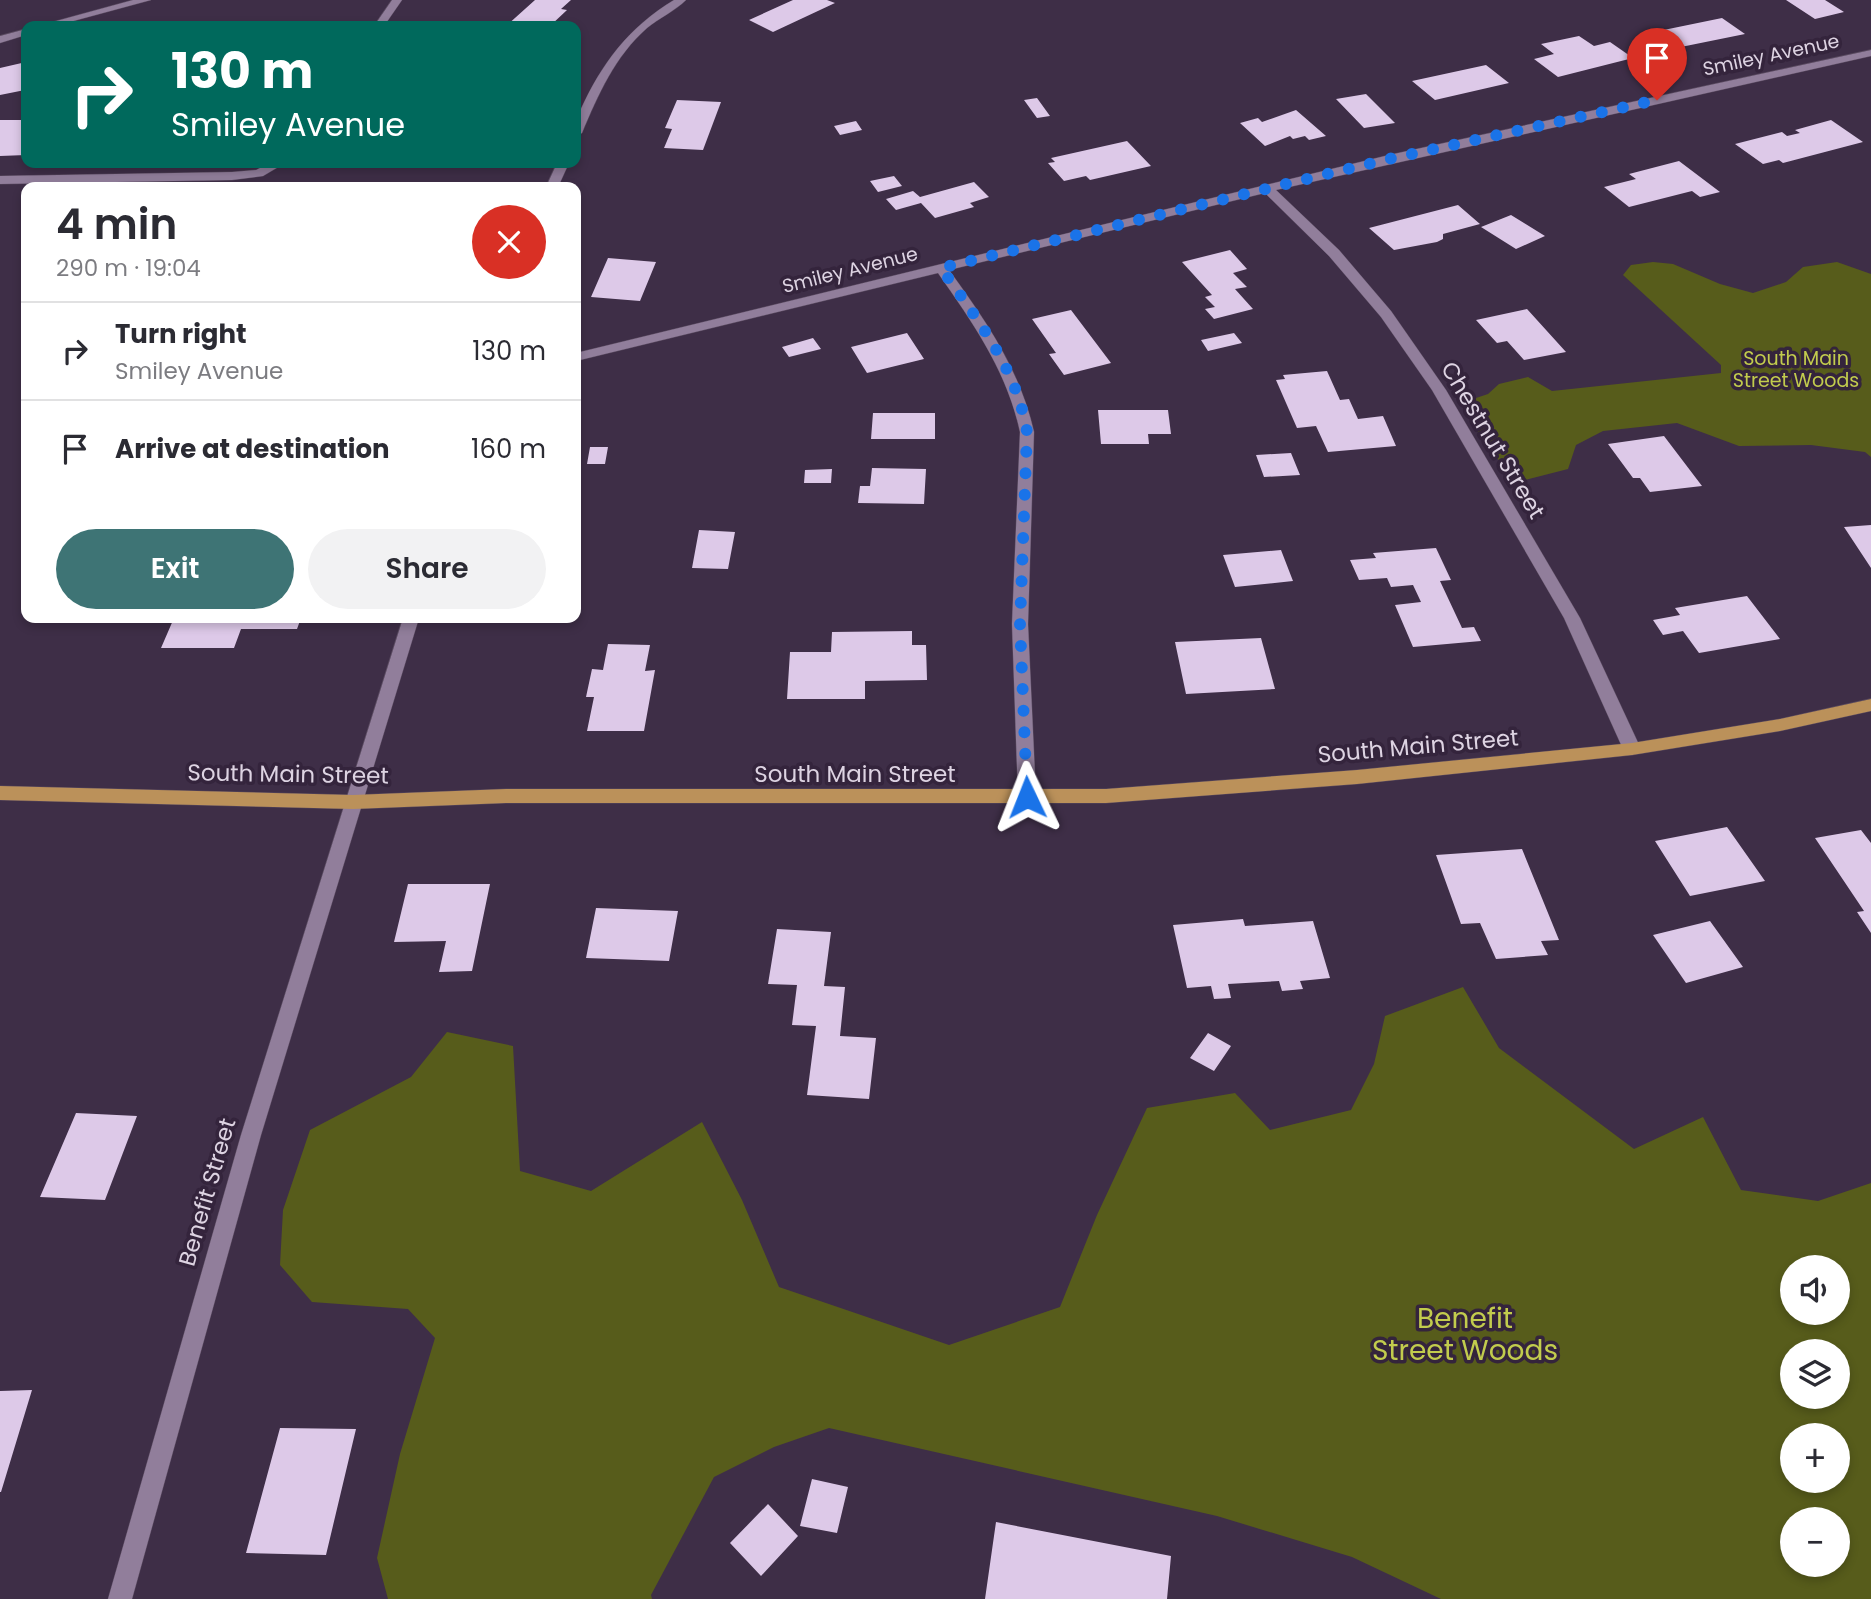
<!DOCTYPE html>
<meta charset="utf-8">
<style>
:root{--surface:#fff;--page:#f2f2f3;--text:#2b2b33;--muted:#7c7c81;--line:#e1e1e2;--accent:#3e7475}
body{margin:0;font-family:Poppins,sans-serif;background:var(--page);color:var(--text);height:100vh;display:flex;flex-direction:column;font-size:26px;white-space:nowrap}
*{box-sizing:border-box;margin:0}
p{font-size:23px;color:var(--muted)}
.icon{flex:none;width:38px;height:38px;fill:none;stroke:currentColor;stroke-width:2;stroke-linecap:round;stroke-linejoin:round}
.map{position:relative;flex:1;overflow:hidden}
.side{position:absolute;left:21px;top:182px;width:560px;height:441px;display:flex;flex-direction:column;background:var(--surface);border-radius:14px;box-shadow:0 4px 10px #0003}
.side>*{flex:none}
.hud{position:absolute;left:21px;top:21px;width:560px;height:147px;border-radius:14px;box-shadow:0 4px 10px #0003;background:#00695c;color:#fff;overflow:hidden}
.buttons{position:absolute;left:1780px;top:1255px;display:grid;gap:14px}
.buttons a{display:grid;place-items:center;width:70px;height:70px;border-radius:50%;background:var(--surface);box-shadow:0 4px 10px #0003;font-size:35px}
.pin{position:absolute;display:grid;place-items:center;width:60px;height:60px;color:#fff;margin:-72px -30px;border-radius:50% 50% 50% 0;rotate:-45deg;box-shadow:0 0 7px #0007}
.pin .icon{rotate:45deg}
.me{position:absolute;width:77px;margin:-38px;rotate:358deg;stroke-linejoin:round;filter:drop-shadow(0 0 5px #0008)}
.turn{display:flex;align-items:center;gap:24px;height:147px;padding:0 35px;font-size:32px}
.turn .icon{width:91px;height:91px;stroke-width:2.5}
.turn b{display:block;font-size:49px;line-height:60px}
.round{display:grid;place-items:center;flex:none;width:74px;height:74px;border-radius:37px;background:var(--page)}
.overview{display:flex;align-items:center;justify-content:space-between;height:119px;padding:0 35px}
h1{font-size:42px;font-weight:600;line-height:52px}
.action{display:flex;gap:14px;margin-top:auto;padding:14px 35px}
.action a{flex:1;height:80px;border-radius:42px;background:var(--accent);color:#fff;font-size:28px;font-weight:600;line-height:80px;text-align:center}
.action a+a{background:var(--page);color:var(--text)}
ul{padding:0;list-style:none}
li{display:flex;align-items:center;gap:21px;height:98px;padding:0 35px;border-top:2px solid var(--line)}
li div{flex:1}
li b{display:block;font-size:26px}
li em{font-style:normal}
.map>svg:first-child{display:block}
.green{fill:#575c1b;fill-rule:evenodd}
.building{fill:#ddc9e8}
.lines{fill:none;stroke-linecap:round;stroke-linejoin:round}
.minor-casing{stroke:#594a5f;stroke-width:1}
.major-casing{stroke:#594a5f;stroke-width:1}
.minor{fill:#917e9b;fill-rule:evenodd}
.major{fill:#bb915a;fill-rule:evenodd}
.route{stroke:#1a73e8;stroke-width:12;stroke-dasharray:0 21.6}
.labels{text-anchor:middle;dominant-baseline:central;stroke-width:7;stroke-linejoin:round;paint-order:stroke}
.far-street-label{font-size:19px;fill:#ddd3e2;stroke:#34243c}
.far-park-label{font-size:19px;fill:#c2cc4d;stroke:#34243c}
.street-label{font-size:23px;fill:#ddd3e2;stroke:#34243c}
.near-park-label{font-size:28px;fill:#c2cc4d;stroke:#34243c}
</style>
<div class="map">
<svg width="1871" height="1599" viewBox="0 0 1871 1599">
<rect width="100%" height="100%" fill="#3e2e47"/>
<path class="green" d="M1653,262l20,2 47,20 33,9 33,-11 17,-15 34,-5 34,12v183l-6,-5 -54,-7 -72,1 -62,-23 -74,8 -27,14 -8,24 -47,12c-25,-23 -51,-45 -51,-81l18,-6 11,-10 29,-7 24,14 169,-18v-8l-98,-90 8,-10z
M1463,987l36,61 135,101 69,-32 38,73 77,11 53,-18v416h-430l-89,-42 -135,-41 -388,-88 -55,19 -60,30 -63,118 1,4h-264l-11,-41 23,-104 35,-116 -27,-29 -96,-7 -32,-37 3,-55 27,-80 101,-53 36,-45 66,14 7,125 71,20 111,-69 40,78 37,87 170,58 111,-38 37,-92 50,-107 88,-15 35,37 81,-20 23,-46 11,-48zM1792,1267h46v45h-46zM1792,1351h46v45h-46zM1792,1435h46v45h-46zM1792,1519h46v45h-46z"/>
<path class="building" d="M535,0h36l-10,9 6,1 -17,16h-44z
M793,0h34l8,3 -62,29 -24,-12z
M1786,0h39l19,12 -29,7z
M1722,18l23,16 -74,15 -22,-16z
M1579,36l15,10 16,-4 23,16 -75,19 -24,-18 20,-5 -13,-10z
M26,62v19l-4,1 3,8 -25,5v-27z
M1486,65l23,18 -74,17 -23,-19z
M1366,94l29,29 -31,5 -28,-29z
M1037,98l13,18 -13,2 -13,-18z
M677,100l44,2 -18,48 -39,-2 8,-19 -7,-1z
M1296,110l30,26 -17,4 -4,-4 -12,3 -3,-3 -25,10 -25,-23 18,-5 4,4z
M0,120h26v35l-26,1z
M1831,120l32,22 -80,21 -4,-3 -16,4 -28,-20 47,-12 5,4 13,-3 -5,-3z
M856,121l6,9 -22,5 -6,-9z
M1127,141l24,25 -61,14 -4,-4 -22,5 -16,-18 7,-1 -4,-4z
M1679,161l41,31 -20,5 -8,-6 -63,16 -25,-20 32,-8 -7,-5z
M894,176l8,10 -24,6 -8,-11z
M974,182l15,15 -19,6 4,4 -39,11 -14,-15 -25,7 -10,-11 27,-8 7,6z
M1458,205l22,19 -37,10v5l-6,3 -43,8 -25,-22z
M1511,215l34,21 -29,13 -35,-22z
M1230,250l17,19 -14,4 14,14 -12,2 18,20 -39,10 -9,-10 10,-2 -10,-10 7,-2 -30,-33z
M608,258l48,4 -16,39 -49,-4z
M1527,309l39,43 -42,8 -17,-19 -10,2 -21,-23z
M1071,310l40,53 -47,12 -15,-21 7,-1 -24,-34z
M907,333l17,26 -57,14 -16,-26z
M1234,333l8,10 -34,8 -7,-11z
M813,338l8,11 -32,8 -7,-10z
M1327,371l13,29 9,-1 9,20 25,-3 13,30 -68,6 -12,-26 -19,2 -21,-48 9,-1 -2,-4z
M1098,410h70l3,24h-23l1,10h-48z
M873,413h62v26h-64z
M1664,436l38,50 -52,6 -10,-14h-7l-25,-34z
M590,447h18l-3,17h-18z
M1291,453l9,22 -36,2 -8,-22z
M872,468l54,1 -2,35 -66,-1 2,-17h10z
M832,469l-1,14h-27l1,-13z
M1871,525v43l-27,-41z
M699,530l36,2 -7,37 -36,-1z
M1436,548l15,32 -11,1 22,47 12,-1 7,14 -68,6 -18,-42 26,-3 -8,-17 -22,2 -4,-9 -28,2 -9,-20 26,-2 -3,-5z
M1281,550l12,31 -58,6 -12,-32z
M1747,596l33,43 -81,14 -16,-22 -20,4 -10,-15 27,-5 -5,-7z
M174,618h127l-4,11h-56l-7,19h-73z
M912,631v14h14l1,35 -62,1v18h-78l3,-47h41l1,-20z
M1261,638l14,51 -89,5 -11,-52z
M608,644l42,1 -5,26 10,-1 -11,61h-57l7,-34h-8l6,-28 11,1z
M1727,827l38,54 -75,15 -35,-55z
M1861,830l10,13v90l-14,-21 7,-1 -49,-73z
M1522,849l37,91 -18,1 7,14 -52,4 -16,-36 -19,1 -25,-69z
M408,884h82l-18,87 -33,1 7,-31 -52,1z
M596,908l82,3 -9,50 -83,-3z
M1243,919l2,7 68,-5 17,57 -30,3 3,8 -21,2 -3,-10 -51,3 3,14 -17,1 -3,-13 -24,2 -14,-63z
M1710,921l33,46 -57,16 -33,-48z
M777,929l54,3 -7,54 21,1 -5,49 36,2 -7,61 -62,-4 9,-69 -24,-1 5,-40 -29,-1z
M1208,1033l23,13 -17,25 -24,-13z
M76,1113l61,3 -32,84 -65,-3z
M32,1390l-31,102h-1v-101z
M280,1428l76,1 -30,126 -80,-2z
M812,1479l36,8 -11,46 -37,-7z
M768,1504l30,32 -37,40 -31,-33z
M996,1522l175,34 -4,43h-182z"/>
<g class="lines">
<g class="minor-casing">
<path id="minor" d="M133,0h18l-96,26h-17z
M392,0h10l-18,26h-10z
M674,0h12c-11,11 -27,18 -39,28 -32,28 -49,67 -65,105l-6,3v-16l4,-9c22,-48 48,-83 94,-111z
M26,29v6l-26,8v-7z
M1871,50v6l-595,134 63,60 52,61 55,79 134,228 61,131 -9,6 -9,-6 -59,-131 -132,-228 -51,-73 -52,-61 -64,-63 -316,77c37,51 71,100 85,162l-6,192 8,173 -3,5h-12l-3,-5 -6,-173 8,-192c-13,-61 -47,-109 -82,-159l-362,88v-8l813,-198z
M270,163h15l-22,13 -31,4 -232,4v-8l232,-4 24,-2z
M557,163h12l-11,24h-12z
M403,618h16l-158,517 -129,464h-24l133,-464z"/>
</g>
<g class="major-casing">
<path id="major" d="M1871,699v12l-91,20 -148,24 -275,29 -251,19h-600l-153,6 -353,-9v-14l353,9 153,-6h600l251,-19 275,-27 148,-24z"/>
</g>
<use href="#minor" class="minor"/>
<use href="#major" class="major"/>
</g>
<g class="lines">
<path class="route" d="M1027,797l-7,-173 7,-192c-10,-63 -50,-113 -86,-164l448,-109 268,-59"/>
</g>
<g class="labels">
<g class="far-street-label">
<text transform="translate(1771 55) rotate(-12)">Smiley Avenue</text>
<text transform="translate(850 270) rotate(-14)">Smiley Avenue</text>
</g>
<g class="far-park-label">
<text x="1796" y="358">South Main<tspan x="1796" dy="22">Street Woods</tspan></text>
</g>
<g class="street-label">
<text transform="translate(1493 440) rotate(59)">Chestnut Street</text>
<text transform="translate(1418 746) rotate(-5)">South Main Street</text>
<text transform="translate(288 774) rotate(1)">South Main Street</text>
<text x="855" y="774">South Main Street</text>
<text transform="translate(207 1192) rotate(-74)">Benefit Street</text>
</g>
<g class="near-park-label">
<text x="1465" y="1318">Benefit<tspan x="1465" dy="32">Street Woods</tspan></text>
</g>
</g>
</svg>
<div class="buttons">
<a><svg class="icon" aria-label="sound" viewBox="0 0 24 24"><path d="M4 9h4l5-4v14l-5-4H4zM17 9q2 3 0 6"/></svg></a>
<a><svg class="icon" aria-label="layers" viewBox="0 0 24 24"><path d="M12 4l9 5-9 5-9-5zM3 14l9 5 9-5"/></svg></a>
<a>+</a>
<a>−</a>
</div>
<div class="pin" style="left:1657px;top:100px;background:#d93025"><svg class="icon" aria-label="arrive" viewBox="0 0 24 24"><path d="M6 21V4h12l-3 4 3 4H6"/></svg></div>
<svg class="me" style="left:1027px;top:797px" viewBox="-20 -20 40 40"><path d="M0-17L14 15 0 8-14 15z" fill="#1a73e8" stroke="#fff" stroke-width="4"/></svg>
<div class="hud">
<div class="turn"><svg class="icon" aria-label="right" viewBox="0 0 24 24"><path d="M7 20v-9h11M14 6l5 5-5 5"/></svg><div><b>130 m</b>Smiley Avenue</div></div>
</div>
<section class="side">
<div class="overview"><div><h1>4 min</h1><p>290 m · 19:04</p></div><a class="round" style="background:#d93025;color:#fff"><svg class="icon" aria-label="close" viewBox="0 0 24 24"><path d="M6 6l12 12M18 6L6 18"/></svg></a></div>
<ul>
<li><svg class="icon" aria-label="right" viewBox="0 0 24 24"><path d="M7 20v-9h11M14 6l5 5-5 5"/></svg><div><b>Turn right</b><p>Smiley Avenue</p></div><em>130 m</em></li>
<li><svg class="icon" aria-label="arrive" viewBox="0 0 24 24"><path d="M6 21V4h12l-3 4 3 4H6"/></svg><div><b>Arrive at destination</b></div><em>160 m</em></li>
</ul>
<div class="action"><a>Exit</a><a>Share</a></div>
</section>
</div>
